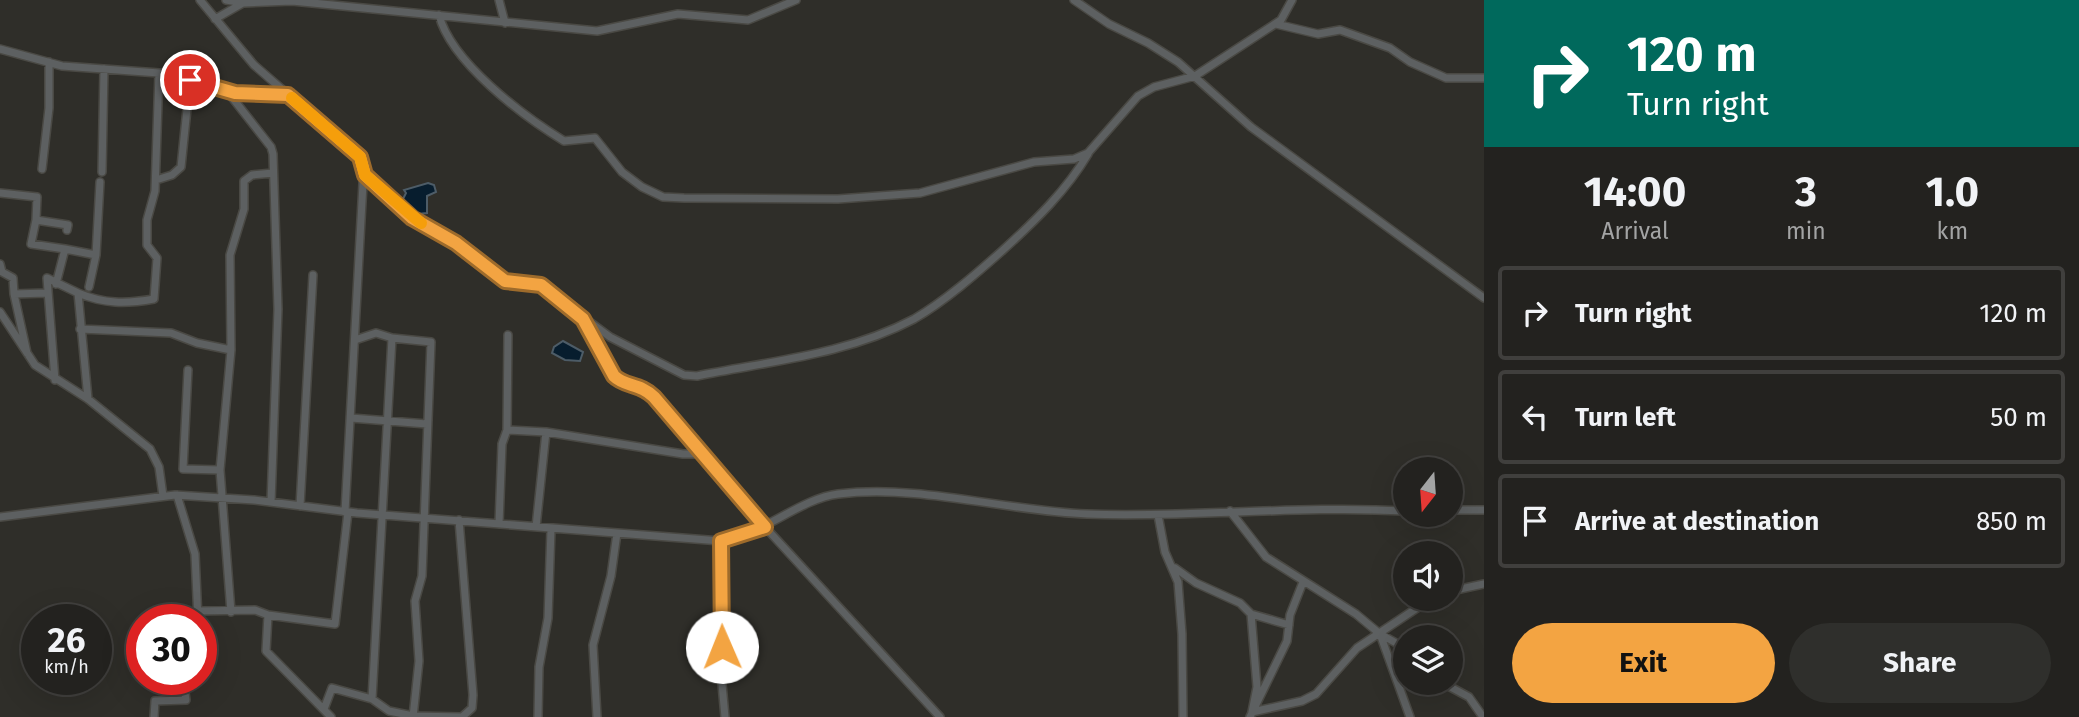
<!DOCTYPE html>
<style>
:root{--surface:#23221f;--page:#2f2f2c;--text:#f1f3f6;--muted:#a3a4a4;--line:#403f3d;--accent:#f3a442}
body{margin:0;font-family:"Fira Sans",sans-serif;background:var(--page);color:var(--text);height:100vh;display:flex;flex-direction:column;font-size:26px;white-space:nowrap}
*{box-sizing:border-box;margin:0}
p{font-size:23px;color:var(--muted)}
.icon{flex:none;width:38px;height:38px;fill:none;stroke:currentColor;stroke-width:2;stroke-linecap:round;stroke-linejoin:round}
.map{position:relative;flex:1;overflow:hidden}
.details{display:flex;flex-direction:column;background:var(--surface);width:595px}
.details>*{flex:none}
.hud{background:#00695c;color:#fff;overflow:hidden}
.needle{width:46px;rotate:197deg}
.tools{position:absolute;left:1393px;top:457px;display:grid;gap:14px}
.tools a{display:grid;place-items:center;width:70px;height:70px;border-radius:50%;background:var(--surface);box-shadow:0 7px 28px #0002,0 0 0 2px var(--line);font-size:35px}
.speed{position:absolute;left:21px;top:604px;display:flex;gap:14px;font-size:35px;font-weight:700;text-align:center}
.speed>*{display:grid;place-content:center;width:91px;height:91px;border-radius:50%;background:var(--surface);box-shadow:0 7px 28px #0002,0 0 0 2px var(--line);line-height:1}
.speed small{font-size:18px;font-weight:400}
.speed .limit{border:10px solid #d22;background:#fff;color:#111}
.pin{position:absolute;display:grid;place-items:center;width:60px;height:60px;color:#fff;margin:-30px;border:4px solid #fff;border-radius:50%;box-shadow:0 2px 7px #0007}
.me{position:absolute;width:77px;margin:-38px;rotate:359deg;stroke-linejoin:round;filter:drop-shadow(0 0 5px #0008)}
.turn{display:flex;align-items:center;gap:24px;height:147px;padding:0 28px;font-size:32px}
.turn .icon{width:91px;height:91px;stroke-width:2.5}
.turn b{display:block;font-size:49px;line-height:60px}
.eta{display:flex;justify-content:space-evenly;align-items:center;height:119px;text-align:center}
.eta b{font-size:42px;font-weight:700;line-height:49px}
.cta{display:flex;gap:14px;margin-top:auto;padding:14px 28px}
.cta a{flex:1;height:80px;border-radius:42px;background:var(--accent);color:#111;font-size:28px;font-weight:700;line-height:80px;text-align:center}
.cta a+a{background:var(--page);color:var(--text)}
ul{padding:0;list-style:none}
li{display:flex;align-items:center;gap:21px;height:94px;margin:0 14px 10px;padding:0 14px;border:4px solid var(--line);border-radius:7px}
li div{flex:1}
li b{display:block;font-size:26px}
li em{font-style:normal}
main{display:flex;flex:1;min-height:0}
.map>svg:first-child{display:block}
.water{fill:#071d2e;stroke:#4d5c67;stroke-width:2}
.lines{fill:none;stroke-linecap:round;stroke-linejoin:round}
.minor-casing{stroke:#4a4944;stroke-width:10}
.minor{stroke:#5d6061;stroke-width:7}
.route-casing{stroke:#9e6b2b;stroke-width:18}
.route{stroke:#f3a442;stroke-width:12}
.slow{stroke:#f59e0b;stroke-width:12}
</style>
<main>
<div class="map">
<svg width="1484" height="717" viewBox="0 0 1484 717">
<rect width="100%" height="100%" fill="#2f2e29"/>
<path class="water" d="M428,183l6,2 2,7 -9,4v17l-10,1 -16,-11 5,-10 -2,-3z
M563,341l20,11 -3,9 -15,-1 -13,-7 2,-6z"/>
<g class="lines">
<g class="minor-casing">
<path id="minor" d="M200,0l54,65 106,92 4,8 -19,347
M226,0l18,3 48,-2 305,30 81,-17 70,6 48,-20
M499,0l6,23
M1074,0l35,24 39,19 30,19 73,65 233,171
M439,15c12,47 84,101 125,126l31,-3 27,34 20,15 21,10 21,1 154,1 82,-6 114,-31 40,-3 14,-6 50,-57 16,-9 41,-11 86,-56 11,-20
M215,19l28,-16
M1276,24l42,10 22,-4 50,18 20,14 36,16h38
M0,49l62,17 111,8 62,19 53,2
M227,91l44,56 2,7 5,155 -7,193
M42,169l7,-61v-46
M102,172l2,-103
M365,175l47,43 44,25 49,38 31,1 74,55 74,38 13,1c73,-15 149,-21 217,-57 31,-18 62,-45 89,-69 32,-29 63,-59 85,-96
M156,180l16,-5 9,-8 9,-87
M0,193l37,4 -1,23
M65,249l-34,-5 5,-24 32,5 -1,5
M96,255l4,-73
M0,264l2,8 11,6 1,16
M56,284l9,-35 31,6 -7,32
M78,293c26,11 48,11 76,6l3,-41 -10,-13v-25l8,-29 4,-118
M0,312l35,53 53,34 62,50 9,18 4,29
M584,320l29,56 7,5 19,4 28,25 98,117 175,190
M80,329l91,4 26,10 34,7
M392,338l39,4 -9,234 -7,25 4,60 -6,56
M355,340l21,-7 16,5 -20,361
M27,353l-13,-59 32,-1
M188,370l-5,99 37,1
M55,380l-8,-102 31,15 10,106
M351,418l76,6
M507,430l1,-95
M177,495l18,59 3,66
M300,506l13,-231
M1451,510h33
M1230,511l36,46 90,57 24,20 30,83
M1158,515l7,37 13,30 4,52 1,83
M0,517l175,-22 79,5 103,13 364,28c42,-6 78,-42 117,-47 83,-10 167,17 249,20 106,4 212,-9 318,-3
M459,520l14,175 -1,13 -10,9
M499,524l3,-80 5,-14 39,2 137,22h21
M536,527l10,-95
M721,541v132l4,44
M1175,568l21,15 44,20 11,11 6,73 -5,25
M1451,591l33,-7
M198,611l57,-1 13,5 -2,36 65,66
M231,612l-11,-142 11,-120 -1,-95 14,-46v-28l8,-6 21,-2
M1251,614l38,11
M268,615l67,9 13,-112
M1380,634l25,14
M1441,682l28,15 14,20
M324,709l8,-21 40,11 17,12 24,5 48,1
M1252,712l50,-11 14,-7 41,-46 75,-50
M154,717l1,-16 31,-1 -3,-21
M538,717l1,-50 9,-49 3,-89
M597,717l-4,-72 18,-69 6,-43
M1250,717l37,-76 3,-26 13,-33"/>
</g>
<use href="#minor" class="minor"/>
</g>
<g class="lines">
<g class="route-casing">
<path id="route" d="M190,80l45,13 53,2 72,62 5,18 47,43 44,25 49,38 36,4 42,34 31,57c11,11 26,7 40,21l111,130 -44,14 1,106"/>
</g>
<use href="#route" class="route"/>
<path class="slow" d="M292,98l68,59 5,18 56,48"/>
</g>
</svg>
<div class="tools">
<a><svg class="needle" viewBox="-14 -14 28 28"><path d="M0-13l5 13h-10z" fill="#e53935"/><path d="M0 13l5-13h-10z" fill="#a3a4a4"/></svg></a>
<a><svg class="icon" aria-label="sound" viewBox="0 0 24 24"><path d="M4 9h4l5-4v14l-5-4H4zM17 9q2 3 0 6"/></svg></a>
<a><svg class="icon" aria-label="layers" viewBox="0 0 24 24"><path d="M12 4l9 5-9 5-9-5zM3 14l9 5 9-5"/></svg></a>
</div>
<div class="speed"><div>26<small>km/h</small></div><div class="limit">30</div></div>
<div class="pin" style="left:190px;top:80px;background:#d93025"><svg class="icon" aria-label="arrive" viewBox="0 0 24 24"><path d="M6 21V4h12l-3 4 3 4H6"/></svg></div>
<svg class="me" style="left:722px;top:647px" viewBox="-20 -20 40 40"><circle r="19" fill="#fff"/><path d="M0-13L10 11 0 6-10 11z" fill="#f3a442"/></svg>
</div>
<section class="details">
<div class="hud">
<div class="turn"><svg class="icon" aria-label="right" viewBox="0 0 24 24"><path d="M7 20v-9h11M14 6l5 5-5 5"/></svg><div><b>120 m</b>Turn right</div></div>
</div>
<div class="eta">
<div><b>14:00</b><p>Arrival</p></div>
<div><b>3</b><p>min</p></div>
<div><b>1.0</b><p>km</p></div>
</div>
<ul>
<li><svg class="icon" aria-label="right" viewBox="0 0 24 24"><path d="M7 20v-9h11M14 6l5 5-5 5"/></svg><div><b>Turn right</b></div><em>120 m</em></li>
<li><svg class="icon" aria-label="left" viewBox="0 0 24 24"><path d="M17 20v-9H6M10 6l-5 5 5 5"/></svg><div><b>Turn left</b></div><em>50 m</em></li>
<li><svg class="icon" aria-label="arrive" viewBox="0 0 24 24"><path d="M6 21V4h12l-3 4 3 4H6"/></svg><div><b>Arrive at destination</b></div><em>850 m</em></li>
</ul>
<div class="cta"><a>Exit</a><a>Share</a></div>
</section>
</main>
